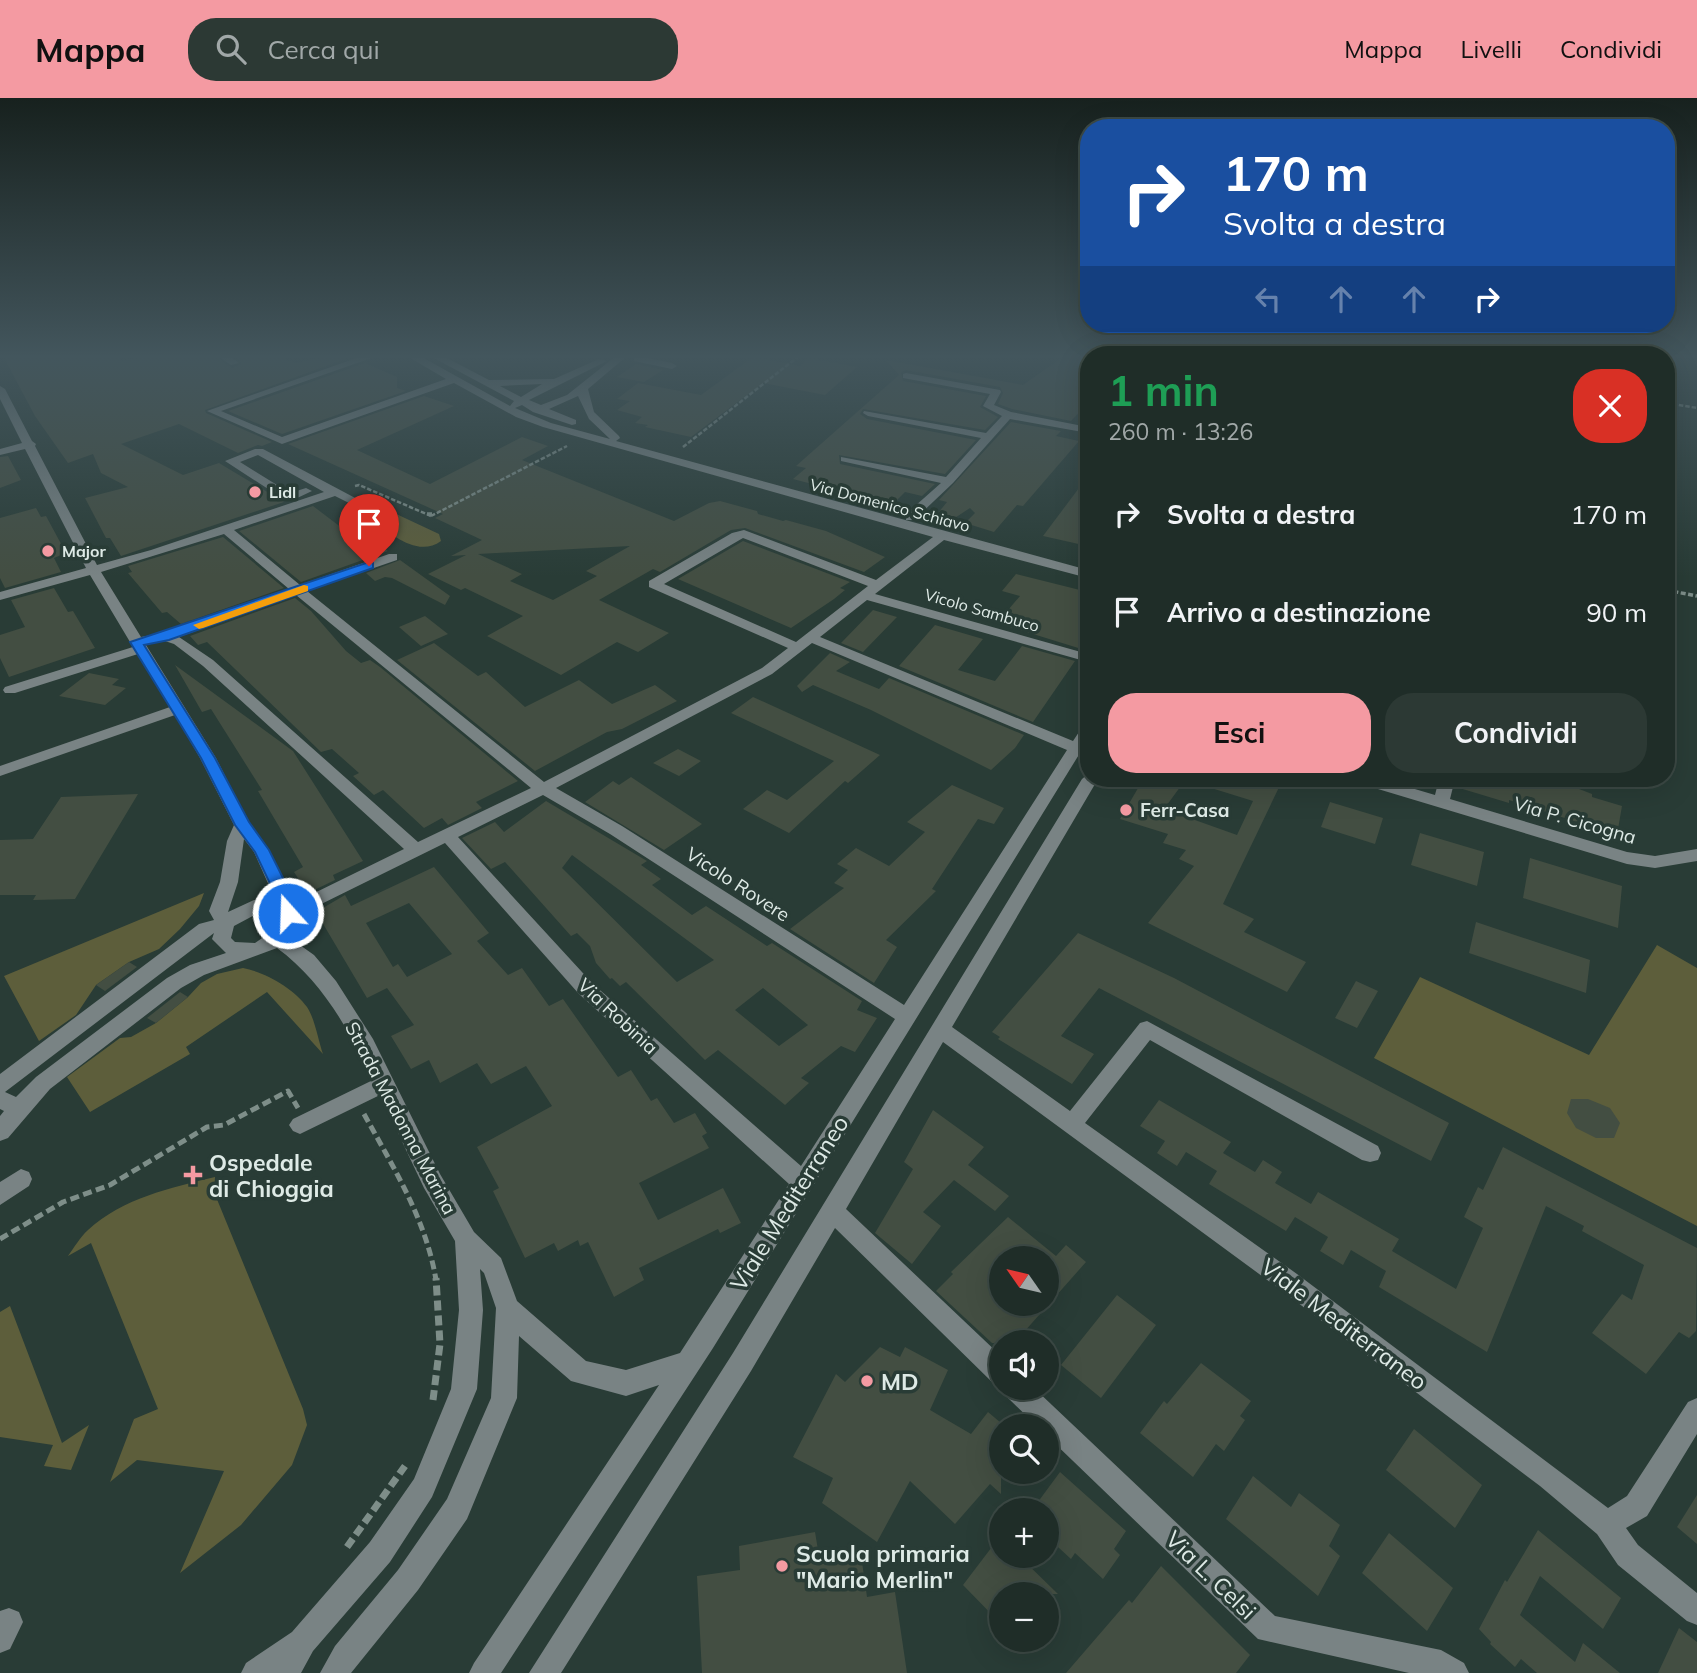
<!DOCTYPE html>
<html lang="it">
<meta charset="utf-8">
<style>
:root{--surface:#1f2d28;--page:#2c3934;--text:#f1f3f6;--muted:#a1a8a8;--line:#3c4945;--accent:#f49aa2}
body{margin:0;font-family:Mulish,sans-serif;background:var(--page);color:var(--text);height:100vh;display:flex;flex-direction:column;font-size:26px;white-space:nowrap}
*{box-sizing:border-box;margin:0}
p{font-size:23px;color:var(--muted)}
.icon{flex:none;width:38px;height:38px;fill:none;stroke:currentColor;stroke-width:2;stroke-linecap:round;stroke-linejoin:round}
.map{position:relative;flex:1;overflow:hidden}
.details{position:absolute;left:1080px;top:248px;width:595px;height:441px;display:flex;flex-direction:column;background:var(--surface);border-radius:28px;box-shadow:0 7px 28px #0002,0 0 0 2px var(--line)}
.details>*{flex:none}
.top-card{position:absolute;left:1080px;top:21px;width:595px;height:214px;border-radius:28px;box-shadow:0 7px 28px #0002,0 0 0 2px var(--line);background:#1a4fa0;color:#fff;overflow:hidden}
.needle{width:46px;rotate:304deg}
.controls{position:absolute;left:989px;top:1148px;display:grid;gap:14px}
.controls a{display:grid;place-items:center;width:70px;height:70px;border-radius:50%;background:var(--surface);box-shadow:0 7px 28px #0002,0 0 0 2px var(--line);font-size:35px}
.pin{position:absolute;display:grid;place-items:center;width:60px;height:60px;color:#fff;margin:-72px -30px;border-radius:50% 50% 50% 0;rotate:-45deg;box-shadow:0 0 7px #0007}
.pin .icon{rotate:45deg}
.me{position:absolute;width:77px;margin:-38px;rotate:340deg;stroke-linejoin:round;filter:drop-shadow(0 0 5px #0008)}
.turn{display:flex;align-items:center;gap:24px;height:147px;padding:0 28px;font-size:32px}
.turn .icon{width:91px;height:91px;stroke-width:2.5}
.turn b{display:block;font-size:49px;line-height:60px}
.lanes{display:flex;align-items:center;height:66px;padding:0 28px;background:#0003;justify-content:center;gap:35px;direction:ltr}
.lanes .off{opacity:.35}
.round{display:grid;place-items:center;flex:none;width:74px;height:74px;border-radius:28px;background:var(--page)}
.headline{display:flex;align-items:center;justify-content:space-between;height:119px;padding:0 28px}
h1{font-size:42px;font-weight:700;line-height:52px;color:#1e9e55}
.cta{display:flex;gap:14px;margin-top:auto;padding:14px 28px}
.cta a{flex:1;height:80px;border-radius:28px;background:var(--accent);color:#111;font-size:28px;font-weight:700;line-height:80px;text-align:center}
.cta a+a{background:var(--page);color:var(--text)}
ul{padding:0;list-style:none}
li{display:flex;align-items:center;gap:21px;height:98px;padding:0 28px}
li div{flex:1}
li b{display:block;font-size:26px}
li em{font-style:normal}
header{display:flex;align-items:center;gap:42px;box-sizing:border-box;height:98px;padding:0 35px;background:var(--accent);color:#111}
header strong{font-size:33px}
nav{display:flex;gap:38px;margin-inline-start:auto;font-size:24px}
.search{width:490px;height:63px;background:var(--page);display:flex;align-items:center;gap:18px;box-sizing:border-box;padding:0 24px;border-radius:28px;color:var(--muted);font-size:26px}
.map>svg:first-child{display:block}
.green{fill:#5d5e3b}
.building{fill:#434e42;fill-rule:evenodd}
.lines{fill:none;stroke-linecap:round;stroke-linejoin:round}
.path-far3{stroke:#7e8e89;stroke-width:2.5;stroke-dasharray:4.5 2;stroke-linecap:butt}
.path-far2{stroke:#7e8e89;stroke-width:3.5;stroke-dasharray:5 2.5;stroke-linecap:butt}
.path-far1{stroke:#7e8e89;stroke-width:5;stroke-dasharray:9 4.5;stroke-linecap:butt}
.path{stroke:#7e8e89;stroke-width:7;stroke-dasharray:10 5;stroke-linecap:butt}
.minor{fill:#798384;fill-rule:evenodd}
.route{fill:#1a73e8;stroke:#114b97;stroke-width:2}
.slow{fill:#f59e0b}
.poi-dot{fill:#f49aa2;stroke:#293c36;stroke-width:2.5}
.labels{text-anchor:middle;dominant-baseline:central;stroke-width:7;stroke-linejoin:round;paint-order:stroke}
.far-poi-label{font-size:16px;font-weight:bold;fill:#deeae6;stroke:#293c36;text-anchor:start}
.far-street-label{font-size:16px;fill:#deeae6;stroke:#293c36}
.poi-label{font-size:19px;font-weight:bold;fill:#deeae6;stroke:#293c36;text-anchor:start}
.street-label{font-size:19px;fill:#deeae6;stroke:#293c36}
.near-poi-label{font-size:23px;font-weight:bold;fill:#deeae6;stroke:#293c36;text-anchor:start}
.near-street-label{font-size:23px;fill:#deeae6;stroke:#293c36}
</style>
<header>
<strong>Mappa</strong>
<div class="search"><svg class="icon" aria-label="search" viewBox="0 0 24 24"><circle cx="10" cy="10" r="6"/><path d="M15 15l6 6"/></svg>Cerca qui</div>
<nav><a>Mappa</a><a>Livelli</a><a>Condividi</a></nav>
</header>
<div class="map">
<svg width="1697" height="1575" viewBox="0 0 1697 1575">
<rect width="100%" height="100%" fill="#293c36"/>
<path class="green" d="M392,414l47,22 2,7c-23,17 -51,-7 -68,-22l6,-6z
M204,795l-5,13 -19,23 -21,20 -30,13 -33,23 -20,30 -37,26 -35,-65z
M1657,847l40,23v258l-323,-168 46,-81 169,78z
M243,870c21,4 51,20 64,39 8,12 11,33 16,47l-56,-62 -81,55 4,7 -100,58 -23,-35 53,-39 11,-1 25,-14 32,-26 13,-14 16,-9z
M215,1079l-1,15 89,217 4,16 -15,40 -51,60 -61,48 44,-102 -87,-11 -27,22 24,-63 24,-10 -67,-166 -23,13c6,-8 12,-19 20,-26 35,-32 82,-42 127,-53z
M10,1208l52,137 27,-18 -18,45 -27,-4 9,-21 -53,-8v-125z"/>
<path class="building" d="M3,258h118v5l27,-5h67l17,12 9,-4 -6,-8h43l17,7 34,-7 22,1 -146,53 1,3 66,29 -10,4 -4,-1 -20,8 -59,-29 -58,20 62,31 36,-12 65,39 -163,54 -11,-18h-4l-21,-40 43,-11 -27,-14 -8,-19 -25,9 -33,-47z
M1064,258h24v47l-17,18 -59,-12 -14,-5 5,-11 -3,-6 -94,-17 -5,2 2,9 83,15 -6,11 18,10 -13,13 -122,-21 -3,5 7,5 109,21 -31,34 -106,-19 1,9 95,20 -13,12 -17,-4 -13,13 -99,-26 13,-11 -10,-2 103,-91 -13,-15 137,25z
M753,259l47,9 9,-8 48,9 -32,28 -62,-12 -72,54 -46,-10 3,-2 -13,-2 7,-6 -25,-7 13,-9 -13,-2 21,-16 63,12z
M365,265l32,14v11l9,3 -124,43 -54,-23z
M636,266l27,6 -19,12 -27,-5z
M424,298l30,10 -97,44 73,34 92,-47 26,9 -26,14 152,61 35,-18 11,-2 37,10 1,3 25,7 3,-1 40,11 59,26 -21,15 -119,-44 -14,2 -71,42 -7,-3 -54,31 70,33 -31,19 -21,-10 -56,33 -74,-39 36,-20 -58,-28 -4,2 -33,-16 38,-19 -15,1 31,-16 -47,-22 8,-4 -155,-70zM630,448l-44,25 11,5 -44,24 -43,-19 12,-7 -44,-20z
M1011,324l50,9 -5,5 23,5 -56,65 -6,-1 -23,27 -29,-9 10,-10 -5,-5 -29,19 -12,-3 18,-22 -8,-2z
M8,358l13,24 -21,8v-31z
M1088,378v61l-5,8 -40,-9z
M313,408l58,44 10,-4 7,5 -87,31 -62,-51z
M36,410l5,9 5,-1 20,37 -12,5 7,14 -56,16 -5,-10v-60z
M223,439l61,51 -103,36 -14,-12 -5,1 -34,-40 4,-1 -4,-6z
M743,443l107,41 -10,6 5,2 -11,9 -43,29 -113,-49z
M400,462l50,36 -5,9 -53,-27 -7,-1 -10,4 -9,-8z
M1016,476l72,18v59l-91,-28 23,-27 -18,-5z
M54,490l14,24 5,-1 22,37 -86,29 -9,-19v-23l25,-8 -14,-27z
M295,500l16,13 35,40 15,12 9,-3 10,7 138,114 -42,21 6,6 -34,17 -6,-7 -18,10 -41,-38 -9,5 -21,-19 6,-3 -27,-24 -11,3 -114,-110 -9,3 -8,-9z
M873,512l24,7 -34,35 -22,-9z
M425,518l23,18 -27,12 -22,-19z
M935,527l48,14 -25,31 37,11 27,-35 53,15 -42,61 -134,-56z
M434,545l44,33 8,-4 39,35 54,-27 33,24 43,-19 22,16 -55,28 -15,3 -72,39 -138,-111z
M830,555l20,9 -14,9 43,18 10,-11 135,57 -9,13 -24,22 -120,-60 -58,-25 -11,7 -5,-6z
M175,567l118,86 70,110 -30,14 2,5 -27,13 -14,-21 9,-5 -45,-76 4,-1 -51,-81 -9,3z
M89,575l30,6 -7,6 14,3 -21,17 -46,-9z
M753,599l127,58 -32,28 -3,-2 -56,52 -46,-24 24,-19 20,10 47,-39 -103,-48z
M678,651l23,12 -22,15 -26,-13z
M631,679l30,20 41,27 -38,26 -79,-48 28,-21 6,4z
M1159,681h27l-22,30 73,26 16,-34 -58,-18v-4h88l-60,125 31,15 -10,13 62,30 -19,30 -139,-69 46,-57 -15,-7 7,-9 -23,-7 5,-9 -48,-15 21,-36 17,5z
M1457,681h91l26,8 18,7v3l30,9 -5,29 -108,-35v3l-53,-16z
M952,687l52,23 -10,16 -16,-5 -46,70 4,2 -50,49 11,7 -23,36 -84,-54 54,-41 -10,-5 14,-13 -11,-6 19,-16 33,18 36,-34 -18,-10z
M138,696l-63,105 -42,1 3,-5h-36v-55l33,-1 28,-42z
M546,703l101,60 -6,4 20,14 -9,6 40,30 14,-9 61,40 5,-3 90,58 -5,9 20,8 -22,34 -14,-6 -40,32 8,5 -24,22 -67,-55 -13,10 -79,-78 -6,4 -8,-8 -2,1 -14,-16 -6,-17 -13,-13 -6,3 -66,-74 -14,7 -29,-31 33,-16 9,10zM572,757l142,105 -37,22 -115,-114zM763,890l45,37 -29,21 -44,-36z
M1330,704l53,16 -8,26 -54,-17z
M1420,735l64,19 -7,34 -66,-21z
M1530,760l92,28 -4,42 -95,-30z
M434,769l55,66 -12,8 31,34 14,-7 27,38 14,-7 55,78 13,-7 20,31 6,-3 17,25 21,-10 12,20 -5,3 7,12 -70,35 19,37 65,-32 18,35 -21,10 -2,-4 -79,39 5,12 -30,17 -26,-55 -8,4 -2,-6 -20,11 -4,-8 -29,15 -32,-67 6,-3 -22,-41 75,-41 -26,-40 -35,18 -14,-21 -37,20 -11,-23 -18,9 -20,-33 23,-11 -27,-37 -20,10 -51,-86 29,-17 6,11zM409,805l43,51 -45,23 -9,-13 -5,3 -27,-44z
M1476,824l114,38 -4,33 -117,-40z
M1078,835l96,45 275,145 -18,38 -332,-173 -38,48 33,18 -22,30 -74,-45 2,-2 -8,-5z
M129,864l8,5 -32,24 -9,-6z
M1356,883l22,10 -21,37 -22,-10z
M180,894l8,5 -32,26 -9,-5z
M1571,1001h17l22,9 10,15 -6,15h-18l-20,-10 -9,-15z
M1159,1002l72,42 -8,11 32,19 8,-12 19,12 -7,11 36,21 7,-12 81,47 -7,12 64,38 27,-61 -19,-11 14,-30 5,3 20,-43 194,101 -1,83 -7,7 -10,-6 -33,42 -54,-41 30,-39 10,6 12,-35 -62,-34 2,-5 -38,-20 -59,146 -108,-65 7,-16 -35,-21 -8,15 -23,-14 8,-14 -33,-20 -9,14 -77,-47 8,-13 -31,-19 -9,14 -20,-13 8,-12 -25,-15z
M933,1012l51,37 -16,18 41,31 -14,15 -41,-31 -31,32 18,14 -29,38 -37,-31 38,-64 -9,-7z
M1008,1119l48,39 10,-11 20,17 -62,70 13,10 -45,1 -56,-52 17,-17 -2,-2zM1001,1160h45v46h-45z
M1117,1197l39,30 -55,73 -40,-33z
M880,1249l20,10 5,-10 43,23 -18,40 41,24 17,-22 13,11v71l-11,-10 -35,40 -45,-43 -33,61 -55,-39 11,-25 -40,-21 43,-83 9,8z
M1201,1265l50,38 -11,15 5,4 -21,31 -8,-7 -23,33 -53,-44 24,-32 3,3z
M1414,1331l68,56 -27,43 -69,-58z
M1060,1374l66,59 -12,18 6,6 -17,24 -28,-26 -4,6 -25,-23v-26h-14z
M1253,1378l38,31 8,-14 41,32 -11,21 11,10 -22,40 -92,-77z
M1697,1397v49l-20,-17z
M1538,1432l83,68 -18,31 -63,-53 -20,39 55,47 8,-19 37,30h-83l-16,-14 -6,8 -25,-23 1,-2 -12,-13 26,-49 2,2z
M815,1434l4,24 41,-8 7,49 28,-5 12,81h-205l-5,-97 43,-6 -1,-24z
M1389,1435l64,55 -26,43 -65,-58z
M1001,1437v21h18l39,38h-57v30l-38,-39z
M1161,1468l89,89 -14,18h-170l63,-73 3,3z
M1679,1530l18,14v31h-39z"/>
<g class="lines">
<path class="path-far3" d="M1666,305l31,5
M683,349l116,-91
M355,388l4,-1 72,31
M431,418l136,-70"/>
<path class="path-far2" d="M427,416h7
M1666,492l31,6"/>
<path class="path-far1" d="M364,1016c29,53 62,105 72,166
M0,1141l63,-37 47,-17 97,-58 17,-2 64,-34 10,17"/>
<path class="path" d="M433,1302l7,-56 -4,-66
M347,1449l58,-81"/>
<path class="minor" d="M218,258h12l9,7 -8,2z
M362,258h15l-156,55 61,26 164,-58 -39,-23h13l90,50 4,-5 -84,-45h13l46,24 65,-1 45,-20 8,2 -78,39 12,5 26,-10 49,-39h11l-39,33 6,23 25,24 1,2 -4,3 472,129v8l-144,-38 -69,54 213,60v8l-221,-62 -47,37 253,104 10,-15 5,-1v15l-375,608 -212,325h-32l5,-10 185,-278 -33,11 -55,-15 -52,-45 -2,62 -50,121 -49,71 -67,83h-31l15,-27 63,-76 49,-71 44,-101 5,-90 -12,-35 -4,-4 3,41 -6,79 -45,108 -42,65 -77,89 -12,22h-60l5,-10 46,-31 78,-90 44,-63 37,-90 8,-79 -4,-69 -31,-53 -44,-93 -80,39 -7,-3 -4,-6 4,-6 80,-39c-24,-50 -51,-99 -96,-132l-73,27 -23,13 -131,101 -42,49 -8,3v-25l4,-5 -4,-2v-35l199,-150 15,-4 -5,-9 11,-29 7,-41 7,-16 -34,-67 -25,-43 -175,61v-10l170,-59 -32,-53 -123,39h-10l-2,-3 2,-3 128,-40 -43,-72 -90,25v-8l86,-24 -61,-119 -25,6v-6l22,-6 -22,-44v-13l5,3 27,52 4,3 -1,2 62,119 54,-15 173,-58 -66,-37 -18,7 50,31 16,-5 6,3 -19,9h-8l-60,-39 30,-12h8l96,51 2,2 -6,4 -20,-10 -101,34 66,55 89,-31h8v6l-90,31 237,191 218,-114 26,-20 -139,-61v-6l83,-48 12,-3 132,50 57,-43 -390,-110 -27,-10 -62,-34 -172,61 -75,-33zM542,286l-21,13 -21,-11zM578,298l11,23 21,20 -59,-16 -36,-15 7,-3 11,7 39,13 4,-1v-4l-27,-11zM224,436l65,55 -127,44 -21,4 -40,-65zM743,440l125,48 -72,56 -132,-58zM296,497l235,193 -113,54 -205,-182 -34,-23zM165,543l9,3 29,22 201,183 -110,54 -25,-53 -20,-27 -33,-65 -70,-113zM812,545l255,107 -163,255 -282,-179 -66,-38 216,-114zM543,697l67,39 285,185 -94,147 -208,-182 -135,-147zM244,741l10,13 21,47 -21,1 -26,12 10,-30zM445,745l134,151 210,190 -109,169 -54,17 -40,-9 -69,-60 -16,-43 -27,-26 -34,-58 -67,-135 -37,-58 -22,-26 -24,-17 9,-14 -2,-8zM262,813l17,3 2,10 -3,3 -23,16 -20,-1 -4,-4 3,-12zM214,835l-2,6 14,14 -36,12 -23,13 -131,99 -20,20 -11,-5z
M638,258l34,7 5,3 -5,3 -38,-8v-4z
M906,275l94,17 1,2 -7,13 17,7 77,15v6l-78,-14 -57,64 -39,37h-8v-6l35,-31 -100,-22v-4l105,20 35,-39 -113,-22 -5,-3 1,-2 122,22 16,-17 -19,-10 7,-12 -87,-16v-4z
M1088,676v5h10l-146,248 118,84 70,-88 7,-2 231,125 3,7 -3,7 -8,2 -8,-2 -212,-120 -65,83 212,151 311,234 19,-12 61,-94 9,-4v36l-50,82 -21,12 12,17 59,48v32l-10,-4 -69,-56 -21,-31 -57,-48 -259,-196 -338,-248 -97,167 155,147v29l-9,-3 -157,-154 -84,143 -190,302h-32l204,-320 349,-574z
M1356,681h25l54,16 4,-16h16l-5,20 177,53 28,4 42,-7v12l-42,7 -28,-4 -269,-81z
M21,1071l8,3 3,7 -3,7 -29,19v-23z
M1003,1290h31l241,228 166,34 23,13 5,10h-60l-151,-34 -212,-204v-9h-9l-30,-29z
M9,1510l10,4 4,10 -13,27 -10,4v-42z"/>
</g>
<linearGradient id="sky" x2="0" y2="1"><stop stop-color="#17211e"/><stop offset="0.54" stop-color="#43565d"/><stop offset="1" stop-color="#43565d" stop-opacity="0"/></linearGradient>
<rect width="1697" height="479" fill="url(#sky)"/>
<path class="route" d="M369,464l4,1v5l-204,72 -25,5 71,113 34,64 20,28 22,44 6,19 -9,6 -8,-6 -5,-19 -20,-42 -20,-27 -34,-67 -71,-116z"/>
<path class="slow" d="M304,487l4,1v5l-105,37 -4,1 -6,-4z"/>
<g class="poi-dot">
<circle cx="255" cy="394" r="7"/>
<circle cx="48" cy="453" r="7"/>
<circle cx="1126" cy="712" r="7"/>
<path d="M189.5 1066.5h7v7h7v7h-7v7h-7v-7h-7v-7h7z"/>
<circle cx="867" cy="1283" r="7"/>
<circle cx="782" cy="1468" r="7"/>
</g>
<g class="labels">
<g class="far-poi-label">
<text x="269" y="394">Lidl</text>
<text x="62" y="453">Major</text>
</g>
<g class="far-street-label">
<text transform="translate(890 407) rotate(15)">Via Domenico Schiavo</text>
<text transform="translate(982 512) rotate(16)">Vicolo Sambuco</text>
</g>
<g class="poi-label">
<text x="1140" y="712">Ferr-Casa</text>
</g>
<g class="street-label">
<text transform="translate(1575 722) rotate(16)">Via P. Cicogna</text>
<text transform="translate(738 786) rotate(33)">Vicolo Rovere</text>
<text transform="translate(618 918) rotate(43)">Via Robinia</text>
<text transform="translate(401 1020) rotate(62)">Strada Madonna Marina</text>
</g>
<g class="near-poi-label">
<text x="209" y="1064">Ospedale<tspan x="209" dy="26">di Chioggia</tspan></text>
<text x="881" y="1283">MD</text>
<text x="796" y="1455">Scuola primaria<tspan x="796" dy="26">"Mario Merlin"</tspan></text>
</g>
<g class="near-street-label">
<text transform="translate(789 1105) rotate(-58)">Viale Mediterraneo</text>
<text transform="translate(1344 1226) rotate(37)">Viale Mediterraneo</text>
<text transform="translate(1211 1477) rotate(44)">Via L. Celsi</text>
</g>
</g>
</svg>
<div class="controls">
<a><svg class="needle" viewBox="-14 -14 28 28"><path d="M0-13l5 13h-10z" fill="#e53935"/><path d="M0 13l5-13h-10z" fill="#a1a8a8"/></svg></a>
<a><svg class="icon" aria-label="sound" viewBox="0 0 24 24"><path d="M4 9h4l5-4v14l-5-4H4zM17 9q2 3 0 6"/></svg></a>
<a><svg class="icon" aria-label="search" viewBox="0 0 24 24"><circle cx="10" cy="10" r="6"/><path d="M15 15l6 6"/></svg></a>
<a>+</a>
<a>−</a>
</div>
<div class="pin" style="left:369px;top:468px;background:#d93025"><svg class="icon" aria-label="arrive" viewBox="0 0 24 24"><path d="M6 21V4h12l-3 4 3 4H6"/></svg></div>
<svg class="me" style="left:288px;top:815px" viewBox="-20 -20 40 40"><circle r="17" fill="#1a73e8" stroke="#fff" stroke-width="3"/><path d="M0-11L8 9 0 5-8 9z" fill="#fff"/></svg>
<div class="top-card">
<div class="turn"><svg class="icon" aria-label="right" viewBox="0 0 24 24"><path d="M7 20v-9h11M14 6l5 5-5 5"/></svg><div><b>170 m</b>Svolta a destra</div></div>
<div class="lanes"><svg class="icon off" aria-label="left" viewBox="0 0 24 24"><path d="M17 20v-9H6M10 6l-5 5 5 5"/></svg><svg class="icon off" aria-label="ahead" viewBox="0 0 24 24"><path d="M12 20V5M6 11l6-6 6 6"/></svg><svg class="icon off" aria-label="ahead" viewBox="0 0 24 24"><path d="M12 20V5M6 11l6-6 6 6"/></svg><svg class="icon" aria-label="right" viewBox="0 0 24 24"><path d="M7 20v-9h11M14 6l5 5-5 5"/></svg></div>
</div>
<section class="details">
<div class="headline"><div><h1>1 min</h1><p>260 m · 13:26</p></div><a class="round" style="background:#d93025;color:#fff"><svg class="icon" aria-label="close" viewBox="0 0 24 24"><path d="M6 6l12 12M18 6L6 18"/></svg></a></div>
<ul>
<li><svg class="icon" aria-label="right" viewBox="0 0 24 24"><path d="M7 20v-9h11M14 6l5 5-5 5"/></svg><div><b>Svolta a destra</b></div><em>170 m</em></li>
<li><svg class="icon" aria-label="arrive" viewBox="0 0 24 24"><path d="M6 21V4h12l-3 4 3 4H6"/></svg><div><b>Arrivo a destinazione</b></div><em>90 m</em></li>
</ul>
<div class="cta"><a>Esci</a><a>Condividi</a></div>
</section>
</div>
